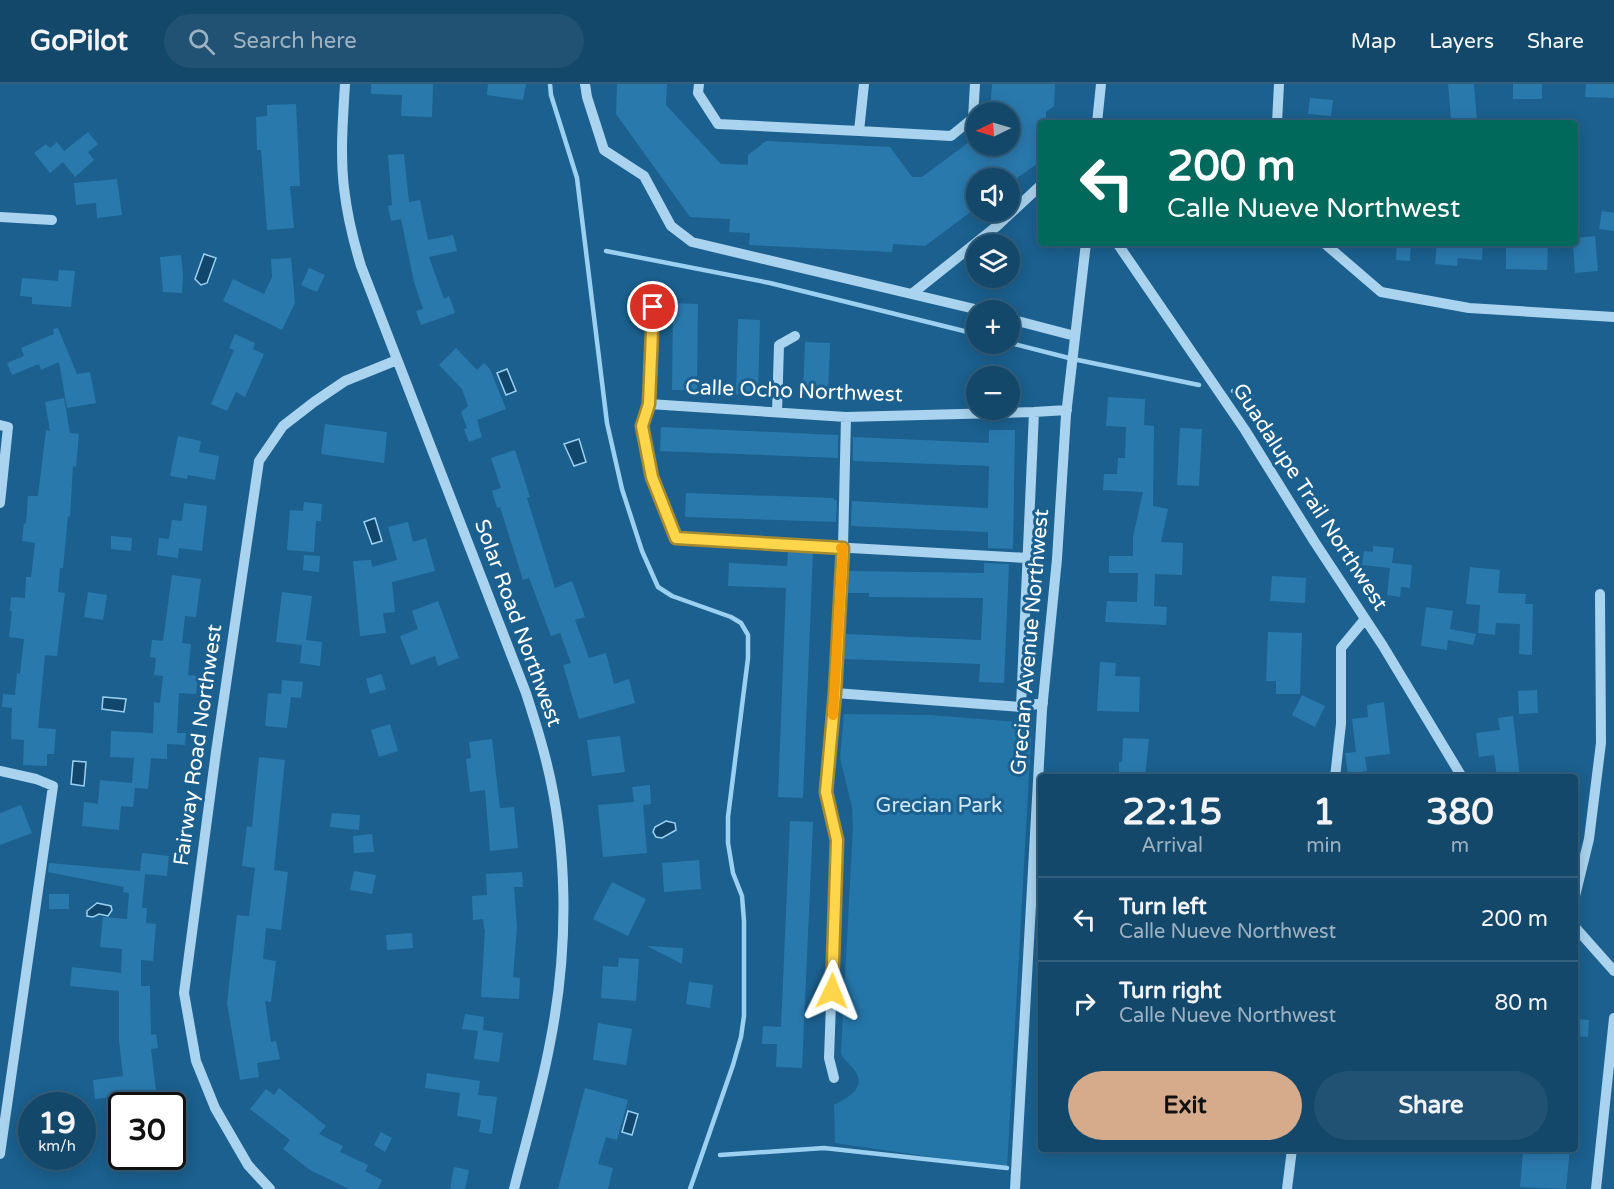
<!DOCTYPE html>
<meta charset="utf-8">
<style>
:root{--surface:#14486b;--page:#215273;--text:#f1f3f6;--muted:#9db2c1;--line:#33607e;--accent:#d6ab8b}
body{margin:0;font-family:"Varela Round",sans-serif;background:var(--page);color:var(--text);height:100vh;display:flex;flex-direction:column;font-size:22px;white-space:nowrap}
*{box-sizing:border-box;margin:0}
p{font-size:20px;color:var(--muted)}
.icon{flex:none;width:33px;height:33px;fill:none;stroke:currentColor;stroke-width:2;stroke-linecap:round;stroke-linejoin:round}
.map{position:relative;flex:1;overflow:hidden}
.drawer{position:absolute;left:1038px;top:690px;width:540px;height:378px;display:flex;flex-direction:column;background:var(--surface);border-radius:6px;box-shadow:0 3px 15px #0003,0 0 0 2px var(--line)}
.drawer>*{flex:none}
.banner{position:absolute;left:1038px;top:36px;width:540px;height:126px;border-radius:6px;box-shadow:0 3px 15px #0003,0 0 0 2px var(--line);background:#00695c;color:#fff;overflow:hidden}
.needle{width:39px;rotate:265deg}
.controls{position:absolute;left:966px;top:18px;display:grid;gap:12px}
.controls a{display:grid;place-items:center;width:54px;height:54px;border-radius:50%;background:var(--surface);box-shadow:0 3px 15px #0003,0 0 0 2px var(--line);font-size:30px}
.speed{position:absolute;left:18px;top:1008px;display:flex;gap:12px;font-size:30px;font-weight:700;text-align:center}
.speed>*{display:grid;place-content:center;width:78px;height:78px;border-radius:50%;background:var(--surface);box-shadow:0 3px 15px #0003,0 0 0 2px var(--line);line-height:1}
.speed small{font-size:15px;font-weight:400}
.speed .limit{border:3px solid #111;border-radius:9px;background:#fff;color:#111}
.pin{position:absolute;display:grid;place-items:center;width:51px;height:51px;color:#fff;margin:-26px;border:3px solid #fff;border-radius:50%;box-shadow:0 2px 6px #0007}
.me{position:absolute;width:66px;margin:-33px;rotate:2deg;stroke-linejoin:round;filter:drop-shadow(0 0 4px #0008)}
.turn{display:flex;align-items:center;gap:21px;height:126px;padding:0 30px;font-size:27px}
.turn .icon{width:78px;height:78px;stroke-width:2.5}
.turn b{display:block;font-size:42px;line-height:51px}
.eta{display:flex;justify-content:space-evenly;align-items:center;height:102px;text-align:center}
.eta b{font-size:36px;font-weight:800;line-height:42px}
.primary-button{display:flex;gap:12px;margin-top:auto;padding:12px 30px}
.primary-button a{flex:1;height:69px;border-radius:36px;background:var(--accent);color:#111;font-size:24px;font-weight:800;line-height:69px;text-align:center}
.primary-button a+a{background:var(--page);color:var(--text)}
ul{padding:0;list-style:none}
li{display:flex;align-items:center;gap:18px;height:84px;padding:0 30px;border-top:2px solid var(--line)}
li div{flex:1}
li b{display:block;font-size:22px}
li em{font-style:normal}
header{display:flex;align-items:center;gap:36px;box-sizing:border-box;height:84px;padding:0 30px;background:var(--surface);border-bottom:2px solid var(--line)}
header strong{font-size:28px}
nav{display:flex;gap:33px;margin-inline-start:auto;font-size:21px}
.search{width:420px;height:54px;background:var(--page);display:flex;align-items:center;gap:15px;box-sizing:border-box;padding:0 21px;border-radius:33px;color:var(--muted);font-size:22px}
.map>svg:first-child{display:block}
.green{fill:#2475a8}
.water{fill:#12476d;stroke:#9cd0f0;stroke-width:1.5}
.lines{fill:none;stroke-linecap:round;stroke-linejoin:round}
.stream{stroke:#9cd0f0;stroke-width:4.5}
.building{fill:#2a79ad}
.minor{stroke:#a9d3ee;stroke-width:10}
.route-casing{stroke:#a68a30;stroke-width:15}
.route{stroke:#ffd54a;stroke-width:10}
.slow{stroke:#f59e0b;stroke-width:10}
.labels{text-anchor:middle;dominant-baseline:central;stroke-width:6;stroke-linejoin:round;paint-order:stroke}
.street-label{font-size:21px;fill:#fff;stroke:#1b608f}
.park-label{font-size:21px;fill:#cfe9fa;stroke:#1b608f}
</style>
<header>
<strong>GoPilot</strong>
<div class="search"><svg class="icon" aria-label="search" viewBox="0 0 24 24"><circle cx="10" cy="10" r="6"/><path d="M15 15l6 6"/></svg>Search here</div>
<nav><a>Map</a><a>Layers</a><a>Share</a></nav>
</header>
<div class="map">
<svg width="1614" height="1105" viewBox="0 0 1614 1105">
<rect width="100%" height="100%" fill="#1b608f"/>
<path class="green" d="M844,630l85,1 103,8 -25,445 -172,-25 -1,-38c16,-8 35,-19 18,-38 -5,-6 -10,-8 -11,-15l12,-226 -1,-19 -12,-49z"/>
<path class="water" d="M204,170l12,4 -9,25 -6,2 -6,-6z
M507,285l9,22 -10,4 -9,-22z
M579,355l7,23 -12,4 -10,-22z
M375,434l7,23 -10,3 -8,-22z
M103,613l23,2 -2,13 -22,-3z
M73,677l13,1 -2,24 -13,-2z
M666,737l9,2 1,7 -14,8 -6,-1 -3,-5 2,-5z
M97,819l14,3 1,4 -4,6 -9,-2 -6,3 -6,-1v-5z
M628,1027l10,3 -6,21 -10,-3z"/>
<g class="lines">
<path class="stream" d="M550,0l1,11 26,83 30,245 15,66 20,62 16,36 14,9 59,21 10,6 7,12v23l-20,159v26l5,30 9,23 2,25v95l-3,21 -8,28 -43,124
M606,167l164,32 206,51
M1010,259l63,16 126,26
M1233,307l18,4
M720,1071l104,-7 183,20"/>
</g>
<path class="building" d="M371,0h62l-1,33 -31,-1 1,-21 -31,-1z
M488,0h38l-3,16 -36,-5z
M617,0h50l-1,21 55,59 27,1v-10l18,-14 124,6 22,30h10l54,-40v9h34v-34h-20l2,-28h63l-1,22 -8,6v11h-5v38l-24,17h-41v30l-51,38 -32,-2 -1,8 -143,-7 1,-12 -21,-1 1,-13 -40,-2 -74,-103z
M1448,0h26l3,39h-18v-5l-8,1z
M1513,0h29v15h-29z
M1586,0h28v14l-29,-1z
M1310,14l23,2 -2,16 -23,-2z
M296,20l4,82h-10l4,42 -27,2 -6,-80h-4l-1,-33 11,-1v-11z
M88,48l10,12 -10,8 6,8 -19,17 -12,-15 -13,11 -16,-20 12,-9 4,4 7,-6 7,9z
M404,70l5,48 11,-2 8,40 25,-5 4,16 -28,6 15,42 5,-3 6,17 -34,12 -5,-14 7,-2 -9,-27 -13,-63 -10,2 -3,-15 4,-1 -4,-50z
M117,95l5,36 -25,3 -1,-15 -20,2 -2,-22z
M1602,127l12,2v18l-15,-2z
M1595,152l3,35 -23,2 -2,-30h2v-5z
M1397,159h14l-1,18 -14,-1z
M1437,159h46l-1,17 -24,-2 -1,8 -22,-2z
M1506,162l42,1 -1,23 -41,-1z
M181,171l2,20 -1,18 -19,-1 -3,-35z
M291,174l4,45 -13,27 -59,-29 10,-22 31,15 8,-17 -1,-18z
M309,184l16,7 -8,17 -16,-7z
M59,186l16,1 -4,36 -39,-3v-7l-12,-1 2,-18 36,3z
M673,219l25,1 -1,86h-25z
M738,235l22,1 -2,75 -22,-1z
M58,244l19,46 13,-2 6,31 -29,5 -8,-46 -18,8 -2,-6 -27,11 -5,-12 17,-7 -3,-8 33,-14 -1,-5z
M235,250l20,9 -2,6 11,5 -19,43 -9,-5 -9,19 -16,-7 23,-54 -5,-2z
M805,258l25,1 -2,52 -25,-1z
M456,264l21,22 7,-7 6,6 16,40 -29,11 5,17 -13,5 -5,-13 3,-1 -6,-16 7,-6 -6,-17 -23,-24z
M1108,313l37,2 -1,26 10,1 -1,80 15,3 -7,33 22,1 -1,32 -27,-1 -1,32 13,1 -1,18 -61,-3 2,-21 30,1 1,-29h-29v-17h24v-19l10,-45 -40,-2 1,-16h13l1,-16h7l1,-31 -20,-1z
M64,314l6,35 9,1 -3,33 -3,-1 -3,51 -2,-1 -5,52h-3l-2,24 7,1 -8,63 -12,-1 -7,73 18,1 -2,25h-7v12l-24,-1 1,-25 -13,-1 1,-31 -10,-1 1,-13 12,1 2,-22 3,1 4,-35 -15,-2 3,-26h-2l1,-14 14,1 1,-21h5l4,-34 -13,-2 2,-18 2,1 2,-28h10l8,-66 4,1 -5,-29z
M325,340l62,8 -3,31 -63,-9z
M661,343l177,8v23l-178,-7z
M1180,344l22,1 -3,57 -22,-1z
M989,346h26l-2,119 -25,-1v-16l-137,-6 1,-25 136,7 1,-42 -136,-5v-24l136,6z
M178,352l23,5 -2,11 20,4 -4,24 -27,-5 -1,4 -17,-3z
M515,366l15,47 -3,1 28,90 17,-7 13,36 -10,3 14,38 17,-5 8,31 15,-5 6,24 -56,16 -16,-54 8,-2 -11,-30 -9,3 -22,-58 -6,2 -23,-73 -3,1 -5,-17 9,-3 -10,-30z
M686,409l148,5v2h3l-1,22 -151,-5z
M304,418l18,2 -1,17h-5l-2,31 -27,-2 3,-40 13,1z
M184,419l23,3 -5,45 -23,-3 -1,10 -21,-3 2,-17 10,1 3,-19 10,1z
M408,438l5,20 13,-4 9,33 -43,11 3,30 -12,1 3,20 -26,3 -7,-75 18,-1 1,7 25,-7 -9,-33z
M111,452l21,2 -1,13 -20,-2z
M1373,462l21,2 -2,15 20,2 -2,23 -9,-1 -1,10 -13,-2 3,-27 -28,-3 2,-14 9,1z
M788,468l25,1 -10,245 -25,-1 8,-209 -58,-2 1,-23 58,3z
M304,471l16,1 -1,16 -16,-2z
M984,479l25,1 -5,119 -25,-1 1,-18 -136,-5 2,-25 135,6 2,-42 -114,-1v-4h-21l1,-22 135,2z
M1470,483l30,3 -2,23 28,1 -1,10h8l-1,51 -13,-1 1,-30 -24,-1 -1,12 -17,-2 2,-28 -14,-1z
M172,491l29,4 -5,38 -11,-1 -3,27 9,1 -3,31 10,1 -2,18 -17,-1 -2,40h9l-1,12 -18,-1v15l-16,-1 -3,31 -13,-1 -2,19 -12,-1 -2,24 -37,-4 2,-24 14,2 2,-24 32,3 2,-25 -24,-1 1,-26 42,2 1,-31 6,1 3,-27 -9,-1 2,-17 -6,-1 2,-17 11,1z
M1272,492l34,2 -1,25 -35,-2z
M88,508l19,3 -4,25 -19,-3z
M282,508l30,4 -6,44 16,2 -2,24 -20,-3 2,-18 -26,-3z
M438,517l21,57 -21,8 -3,-10 -24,9 -11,-29 18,-7 -6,-18z
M1426,523l27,4 -3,18 26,5 -3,11 -25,-5 -1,10 -26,-4z
M1268,548l34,1 -2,61h-24v-13h-10z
M1100,578l16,1 -1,13 25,1 -1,35 -42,-1z
M381,590l5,15 -16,5 -4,-15z
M282,596l21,2 -2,16 -10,-1 -4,31 -22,-2 3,-33 13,1z
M1537,606l1,23 -19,1 -1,-23z
M1302,611l23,11 -10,21 -23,-12z
M1384,618l6,52 -25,3 2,14 -19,3 -3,-21 11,-1 -4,-33 16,-2 -1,-12z
M1513,632l7,61h-23l-3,-22 -15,2 -3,-24 24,-3 -2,-12z
M390,640l8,27 -19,6 -8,-27z
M620,652l5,36 -33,4 -5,-36z
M1123,654l26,1 -4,38h-26v-15h3z
M492,655l8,69 14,-1 4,41 -28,3 -5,-61 -15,2 -4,-33 5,-1 -2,-16z
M259,673l26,3 -11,110 14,2 -7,58 -15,-2 -3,31 13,2 -5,41 -6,-1 6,41 5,-1 4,18 -23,4 2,14 -19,3 -13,-77 10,-88 12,1 6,-48 -13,-2 5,-40 5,1z
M650,701l1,19 -8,1 4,48 -44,4 -5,-52 36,-3 -2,-15z
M21,721l11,28 -32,12v-32z
M332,729l28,2 -1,15 -29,-3z
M790,737l23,1 -11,246 -26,-1 1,-23h-15l1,-18 18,1z
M372,750l2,18 -20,1 -1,-17z
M142,769l27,3 -2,20 -22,-2 -3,34h5l-1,15 10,1 -3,37 -12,-1v26h9l1,49 5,-1 2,14 -7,1 5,42h3l4,15h-22l-4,-12 -42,5 -2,-19 30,-4 -4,-35v-50l-49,-5 2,-19 49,6 1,-24 -22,-2 3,-30 24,2 2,-26 -6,-1 1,-5 -76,-15 1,-9 91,8z
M699,776l2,29 -37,3 -2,-29z
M354,787l22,4 -4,19 -22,-4z
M522,788l1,15h-9l3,40 -4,50 7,1 -1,21 -38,-2 4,-68h-1l-1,-10 -10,1 -1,-24 15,-1 -1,-21z
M612,798l34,17 -18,37 -35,-17z
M49,810h20v15h-20z
M412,849l1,15 -26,2 -1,-15z
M647,862l36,2 -1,16z
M619,874l20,1 -3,42 -35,-3 2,-32 15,1z
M689,898l24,3 -3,23 -24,-4z
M465,930l19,3 -1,13 20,3 -4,29 -25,-3 4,-28 -16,-2z
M1575,935l14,1 -1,17 -13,-1z
M598,939l34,6 -6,36 -33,-5z
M427,989l53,8 -2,14 19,2 -5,37 -13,-2 2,-12 -24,-4 3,-23 -35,-5z
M279,1004l47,38 -7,8 24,12 -3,6 28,13 -3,6 17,9 -4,9h-29l-39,-19 -27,-21 7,-9 -40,-31 16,-20 8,6z
M585,1004l43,12 -11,40 -11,-3 -8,27 15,4 -5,21h-50z
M381,1048l11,6 -7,14 -11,-7z
M1547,1065h23l-4,40 -46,-2 3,-35 23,2z
M454,1083l15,3 -4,19h-15z"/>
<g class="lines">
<path class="minor" d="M345,0c-2,34 -5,69 -1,104 3,26 9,52 17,78l165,427c6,19 12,37 17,56 26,94 26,199 7,294 -9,49 -24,98 -36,146
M585,0l2,13 17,53 40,26 27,50 21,16 287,68
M699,0l-1,9 20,31 141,7 5,-47
M1097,39l4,-39
M1277,39l2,-39
M859,47l92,5 22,-18 2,-34
M0,133l52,3
M1117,159l128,187 69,111 69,105 79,131
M1324,159l57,49 88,16 145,9
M913,209l84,-67 44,-41
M653,223l-4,97 -7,22 10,51 24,61 351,20
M1010,235l65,17
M649,320l197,13 188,-5 33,-2
M777,328l2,-67 16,-9
M0,341l8,2 -8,76
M835,609l186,14 22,-4
M1021,623l13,-295
M0,687l36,8 17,7 -53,368
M1335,693l6,-53v-76l24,-29
M1575,812l14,-57 12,-96 -1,-149
M1575,843l39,44
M834,994l-5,-20 8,-218 -11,-47 9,-100 8,-145 3,-131
M270,1105l-22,-24 -33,-57 -19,-47 -12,-68 32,-241 43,-291 24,-35 31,-24 31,-21 52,-21
M1015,1105l27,-479 15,-151 9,-144 20,-172
M1287,1105l5,-40
M1596,1105l18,-171"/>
</g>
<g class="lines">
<g class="route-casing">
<path id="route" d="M653,223l-4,97 -7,22 10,51 24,61 167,10 -8,145 -9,99 11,48 -5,151"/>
</g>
<use href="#route" class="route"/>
<path class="slow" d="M833,631l10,-167h-2"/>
</g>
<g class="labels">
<g class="street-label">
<text transform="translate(794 307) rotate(2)">Calle Ocho Northwest</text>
<text transform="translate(1310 413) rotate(57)">Guadalupe Trail Northwest</text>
<text transform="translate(518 539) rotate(70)">Solar Road Northwest</text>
<text transform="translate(1030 558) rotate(-85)">Grecian Avenue Northwest</text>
<text transform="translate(198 661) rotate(-82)">Fairway Road Northwest</text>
</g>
<g class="park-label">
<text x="939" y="721">Grecian Park</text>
</g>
</g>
</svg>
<div class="controls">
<a><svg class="needle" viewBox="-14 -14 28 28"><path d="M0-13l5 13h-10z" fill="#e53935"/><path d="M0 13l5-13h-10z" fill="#9db2c1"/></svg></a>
<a><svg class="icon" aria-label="sound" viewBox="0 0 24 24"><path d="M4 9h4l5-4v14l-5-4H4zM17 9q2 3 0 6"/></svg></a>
<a><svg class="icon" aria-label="layers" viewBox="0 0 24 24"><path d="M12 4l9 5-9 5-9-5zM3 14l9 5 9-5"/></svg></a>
<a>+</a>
<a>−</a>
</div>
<div class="speed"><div>19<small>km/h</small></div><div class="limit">30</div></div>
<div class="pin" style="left:653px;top:223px;background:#d93025"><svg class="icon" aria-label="arrive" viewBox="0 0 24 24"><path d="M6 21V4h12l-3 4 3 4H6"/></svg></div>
<svg class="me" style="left:832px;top:907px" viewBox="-20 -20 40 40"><path d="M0-17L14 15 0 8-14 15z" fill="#ffd54a" stroke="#fff" stroke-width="4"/></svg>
<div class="banner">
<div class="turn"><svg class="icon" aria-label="left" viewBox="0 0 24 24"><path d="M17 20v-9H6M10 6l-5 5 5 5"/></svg><div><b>200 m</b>Calle Nueve Northwest</div></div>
</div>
<section class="drawer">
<div class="eta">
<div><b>22:15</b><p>Arrival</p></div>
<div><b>1</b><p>min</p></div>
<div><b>380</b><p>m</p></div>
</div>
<ul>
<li><svg class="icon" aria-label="left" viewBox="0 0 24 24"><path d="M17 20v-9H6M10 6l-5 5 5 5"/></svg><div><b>Turn left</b><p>Calle Nueve Northwest</p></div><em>200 m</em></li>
<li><svg class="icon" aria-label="right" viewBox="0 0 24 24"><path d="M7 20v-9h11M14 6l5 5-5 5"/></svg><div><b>Turn right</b><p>Calle Nueve Northwest</p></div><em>80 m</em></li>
</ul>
<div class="primary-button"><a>Exit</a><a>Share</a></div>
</section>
</div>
